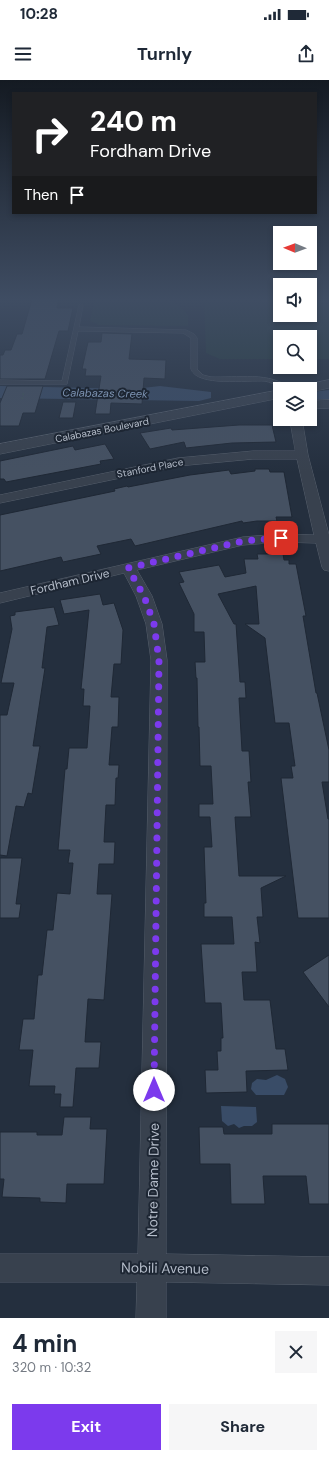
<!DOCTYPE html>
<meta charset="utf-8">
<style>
:root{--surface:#fff;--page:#f6f6f7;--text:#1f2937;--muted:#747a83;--accent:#7c3aed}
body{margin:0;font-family:"DM Sans",sans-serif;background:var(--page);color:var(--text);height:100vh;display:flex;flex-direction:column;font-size:15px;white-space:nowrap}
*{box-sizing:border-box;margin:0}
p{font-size:13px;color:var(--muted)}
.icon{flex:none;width:22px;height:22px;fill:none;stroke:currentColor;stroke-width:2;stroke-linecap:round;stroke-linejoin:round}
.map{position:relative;height:1238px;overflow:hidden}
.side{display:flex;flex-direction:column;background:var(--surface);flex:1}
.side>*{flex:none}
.guide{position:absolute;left:12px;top:12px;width:305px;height:122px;border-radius:0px;box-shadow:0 2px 6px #0003;background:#202124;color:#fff;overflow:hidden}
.needle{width:26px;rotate:271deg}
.buttons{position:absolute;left:273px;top:146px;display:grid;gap:8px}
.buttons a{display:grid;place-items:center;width:44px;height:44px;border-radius:0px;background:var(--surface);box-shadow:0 2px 6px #0003;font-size:20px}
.pin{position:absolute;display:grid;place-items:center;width:34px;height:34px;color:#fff;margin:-17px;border-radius:8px;box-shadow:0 2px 6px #0006}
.me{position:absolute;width:44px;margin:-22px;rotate:0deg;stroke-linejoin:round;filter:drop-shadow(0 0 3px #0008)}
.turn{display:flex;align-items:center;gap:14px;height:84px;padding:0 12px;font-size:18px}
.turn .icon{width:52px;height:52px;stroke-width:2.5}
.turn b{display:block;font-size:28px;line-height:34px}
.then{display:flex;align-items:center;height:38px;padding:0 12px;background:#0003;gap:8px;font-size:15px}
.round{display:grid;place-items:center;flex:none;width:42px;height:42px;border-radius:0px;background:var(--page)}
.overview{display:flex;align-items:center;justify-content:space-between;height:68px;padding:0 12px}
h1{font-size:24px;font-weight:700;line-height:30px}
.action{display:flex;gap:8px;margin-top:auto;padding:8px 12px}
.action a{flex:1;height:46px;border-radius:0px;background:var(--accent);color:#fff;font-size:16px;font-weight:700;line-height:46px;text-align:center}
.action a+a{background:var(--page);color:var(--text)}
.status{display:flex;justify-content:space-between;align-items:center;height:28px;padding:0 20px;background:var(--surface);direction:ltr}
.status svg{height:11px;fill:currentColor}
header{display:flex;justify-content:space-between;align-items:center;height:52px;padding:0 12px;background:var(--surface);font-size:18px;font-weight:700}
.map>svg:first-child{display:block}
.green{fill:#263c3f}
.water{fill:#394c67}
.building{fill:#455162;stroke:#1f2835}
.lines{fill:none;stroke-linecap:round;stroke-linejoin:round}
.service-casing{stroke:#565f6c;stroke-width:1}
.minor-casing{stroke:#565f6c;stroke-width:1}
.tertiary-casing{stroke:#565f6c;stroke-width:1}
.path{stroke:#44595c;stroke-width:1.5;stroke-dasharray:2 2;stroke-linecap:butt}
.service{fill:#38414e;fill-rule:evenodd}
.minor{fill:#38414e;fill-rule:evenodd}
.tertiary{fill:#38414e;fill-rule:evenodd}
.route{stroke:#7c3aed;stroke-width:7;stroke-dasharray:0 12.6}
.labels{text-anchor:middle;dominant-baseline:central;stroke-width:4;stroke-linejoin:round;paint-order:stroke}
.far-street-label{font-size:10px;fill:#b4bcc9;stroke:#1d2633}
.far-water-label{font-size:11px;font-style:italic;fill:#7c92b1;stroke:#1d2633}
.street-label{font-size:12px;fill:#b4bcc9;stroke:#1d2633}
.near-street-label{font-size:14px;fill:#b4bcc9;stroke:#1d2633}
</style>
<div class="status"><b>10:28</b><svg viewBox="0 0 49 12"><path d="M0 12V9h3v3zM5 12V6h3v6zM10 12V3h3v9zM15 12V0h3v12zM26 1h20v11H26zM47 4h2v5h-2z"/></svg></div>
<header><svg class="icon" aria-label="menu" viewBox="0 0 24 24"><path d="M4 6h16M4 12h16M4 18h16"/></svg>Turnly<svg class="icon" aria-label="share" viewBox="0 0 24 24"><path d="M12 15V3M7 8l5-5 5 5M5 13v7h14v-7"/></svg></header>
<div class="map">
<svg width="329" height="1238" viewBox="0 0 329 1238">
<rect width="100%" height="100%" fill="#242f3e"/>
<path class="green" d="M95,219h74l12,8 7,8v11l-89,-1 -9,-4z
M204,219h76v16h30v-15l19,6v53h-19v-22h-30v22h-60l-14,-6z"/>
<path class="water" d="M0,306l134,3 26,-3 51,6v6l-12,3 -199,-3z
M329,310v9l-19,1v-8z
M277,995l8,4 3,8 -4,8h-28l-5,-6 1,-6 5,-4 9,1z
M221,1026l35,1 1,15 -5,4h-8l-5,2 -5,-4 -6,2 -6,-5z"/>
<path class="building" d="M32,219h27l-2,9h16l-5,23h-9l-14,48h-45v-24h3l2,-5h6l6,-16h5z
M102,253l30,1 -3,25 37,1 -1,19 -21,-1 -2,26 -31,-1 -1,11h-15l6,-38h-16l1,-7h-4l6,-27h13z
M7,306h36l-8,27h-12l-4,13h-19v-23z
M63,322h13l-3,16h-14z
M239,345h33l4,17 -44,1 -46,5 -2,-6 -34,7 -10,-16 31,-5 1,2z
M105,364l9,15 -14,2 1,3 -95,18 -2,-3h-4v-18l73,-15 2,4z
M255,389h14l1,3h14l8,45h-16l1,4h-20l-14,2 -1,-2 -107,25 -4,-7 -34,7 4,8 -38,8 -2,-5 -61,14v-56l115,-24 -1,-2 13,-3 1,1 62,-12 39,-5 2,4 24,-3z
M257,474h26l1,6h5v4h7l10,52h-3l13,77h1l12,57v32h-7l6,37h1v99h-31l-17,-140h12l-2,-12h4l-6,-43h-14l-10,-85 -20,-14h14l-3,-38 -38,8 16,30h2l4,58h5l1,16h-7l3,53h7l2,31h-3l3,35h-16l4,59h47l-25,12 2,29h-6l3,26 -5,-1 2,30h-15l2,28h26l6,49h9l3,21 -42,1 1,21 -41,1 -1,-23h13l-1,-19h4v-13h2l-2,-35h-16l-4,-59h33l-2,-27h-28v-14h2l-2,-56h8l-2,-30h-11v-13h14l-2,-38h-11l-1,-39h-1l-1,-49h-1l-1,-16h10l-1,-30h-10v-18l-15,-31 5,-1 -5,-10 40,-7 6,12 21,-4 -2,-14h14z
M100,514l3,11 11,-2 9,27 -2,34h-7l-3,33h8l-1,30h-6l-3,38h10l-1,13h-2l-1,27h-9l-2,37h11l-1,22h-15l-2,30h15l-8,106 -16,-1 -3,43h16l-2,26h-23l-3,39h-13l1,-13h-7l1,-8h-26l4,-36h-14l4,-31h11l4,-44h4l5,-45h6l4,-37 13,1 3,-31h-5l2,-13h-12l7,-81h2l2,-21h18l3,-42h-7l1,-17h-3l8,-79 -25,4 -4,-14z
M54,527l5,18 -12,2 -5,41h3l-12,78h7l-8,48 -4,-1 -4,14 -8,-1 -9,50 -7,-1v-140h7l7,-32h-13l11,-54 -2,-13 5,-1v-3z
M0,778h22l-6,46h5l-2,14h-19z
M329,875v52l-26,-35z
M64,1037h27l-1,12h17l-3,55h-37l-1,19 -26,-1v-4l-38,-1 2,-18h-4v-47h37v3h25z
M272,1044h57v80h-20l-3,-28h-43l2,28h-34l-1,-40h-30l-1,-37h24l1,7h48z"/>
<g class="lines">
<g class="service-casing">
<path id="service" d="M81,224l2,1 -4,22 107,3 8,4 3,4v31l6,6 8,2c25,1 60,-6 80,12 -10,0 -17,-6 -26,-8 -17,-1 -68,6 -74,-12v-31l-8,-5 -105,-2 -11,53h-67v-4l62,1 17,-76z"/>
</g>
<g class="minor-casing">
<path id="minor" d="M290,339h12l6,36 21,80v36l-5,-1 -2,-3 -6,-24 -35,-1 -38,3 -106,25 15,26 10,28 5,36 -1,594 163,3v28l-163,-3v36h-30l1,-36h-137v-28h138l13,-594 -5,-36 -10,-28 -12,-23 -124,30v-10l243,-56 38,-3 33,1 -17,-76h-44l-75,7 -178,37v-8l178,-37 75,-7h42z"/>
</g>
<g class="tertiary-casing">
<path id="tertiary" d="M329,300v8l-19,4v-3h-12l2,-3z
M280,310v8l-280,56v-10z
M329,320v8l-19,1v-8z"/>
</g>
<path class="path" d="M22,319l2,-7"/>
<use href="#service" class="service"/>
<use href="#minor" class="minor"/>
<use href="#tertiary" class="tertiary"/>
</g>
<linearGradient id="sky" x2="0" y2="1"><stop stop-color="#141a22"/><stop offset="0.56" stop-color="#3f4d63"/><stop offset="1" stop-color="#3f4d63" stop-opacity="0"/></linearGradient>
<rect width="329" height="392" fill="url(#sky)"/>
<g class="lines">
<path class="route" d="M154,1010l5,-430 -5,-36 -10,-28 -16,-28 115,-27 38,-3"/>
</g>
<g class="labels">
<g class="far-street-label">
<text transform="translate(102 350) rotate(-11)">Calabazas Boulevard</text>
<text transform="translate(150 388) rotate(-11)">Stanford Place</text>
</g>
<g class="far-water-label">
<text transform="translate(105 313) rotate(1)">Calabazas Creek</text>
</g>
<g class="street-label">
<text transform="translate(70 502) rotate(-13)">Fordham Drive</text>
</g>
<g class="near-street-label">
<text transform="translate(153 1100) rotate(-89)">Notre Dame Drive</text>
<text transform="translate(165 1188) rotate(1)">Nobili Avenue</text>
</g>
</g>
</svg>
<div class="buttons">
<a><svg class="needle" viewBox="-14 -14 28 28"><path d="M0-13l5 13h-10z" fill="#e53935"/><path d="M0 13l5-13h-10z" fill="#747a83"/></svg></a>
<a><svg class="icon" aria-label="sound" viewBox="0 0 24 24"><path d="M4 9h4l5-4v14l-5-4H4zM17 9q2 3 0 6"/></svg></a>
<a><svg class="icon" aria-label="search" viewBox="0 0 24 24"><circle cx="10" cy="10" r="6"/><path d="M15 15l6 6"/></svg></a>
<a><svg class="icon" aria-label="layers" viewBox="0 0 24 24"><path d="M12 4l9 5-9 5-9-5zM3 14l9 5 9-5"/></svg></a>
</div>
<div class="pin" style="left:281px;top:458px;background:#d93025"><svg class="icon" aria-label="arrive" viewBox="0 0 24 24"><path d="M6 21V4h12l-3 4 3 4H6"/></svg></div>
<svg class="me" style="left:154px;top:1010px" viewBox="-20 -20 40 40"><circle r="19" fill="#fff"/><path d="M0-13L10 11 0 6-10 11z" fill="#7c3aed"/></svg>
<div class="guide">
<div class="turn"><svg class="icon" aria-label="right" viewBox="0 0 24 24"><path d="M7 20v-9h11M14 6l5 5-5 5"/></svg><div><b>240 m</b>Fordham Drive</div></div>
<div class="then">Then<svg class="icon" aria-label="arrive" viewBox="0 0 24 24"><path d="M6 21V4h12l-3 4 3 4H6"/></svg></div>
</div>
</div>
<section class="side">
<div class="overview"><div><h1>4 min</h1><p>320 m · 10:32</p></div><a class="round"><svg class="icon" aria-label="close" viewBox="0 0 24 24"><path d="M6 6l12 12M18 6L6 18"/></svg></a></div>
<div class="action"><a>Exit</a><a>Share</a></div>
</section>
